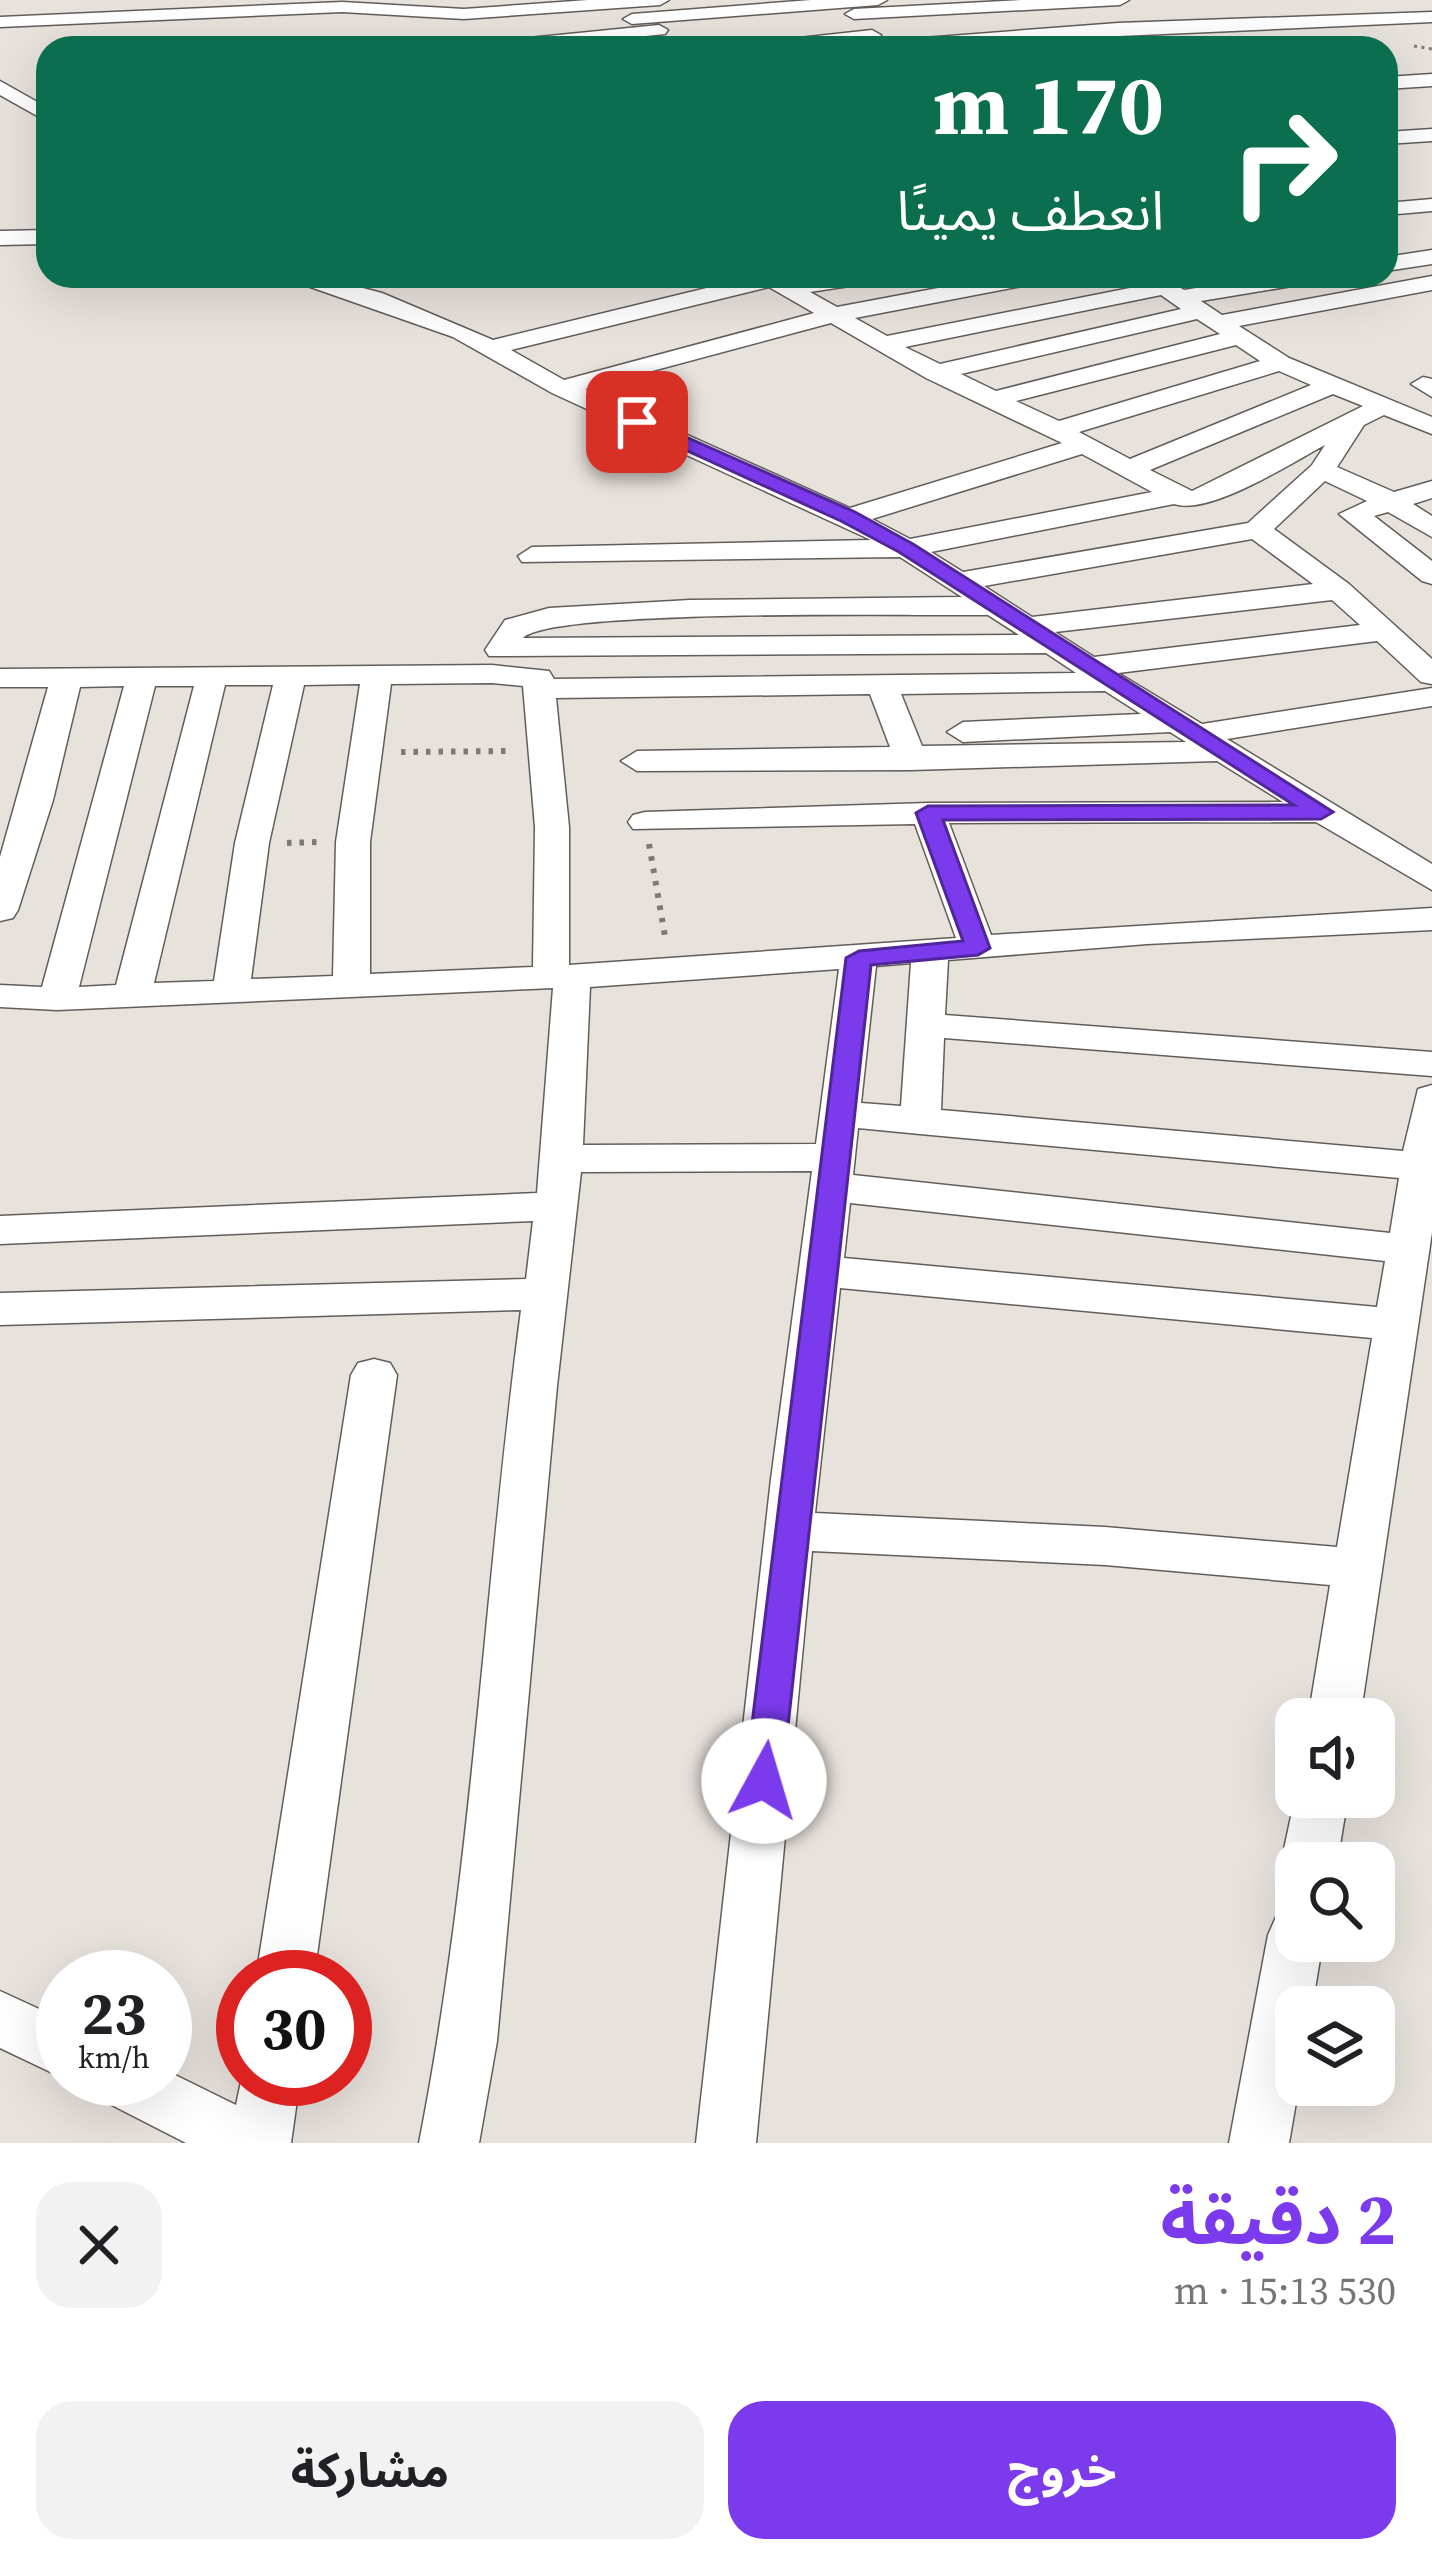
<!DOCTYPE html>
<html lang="ar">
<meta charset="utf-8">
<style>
:root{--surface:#fff;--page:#f2f2f2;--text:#202124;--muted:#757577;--accent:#7c3aed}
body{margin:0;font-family:"Source Serif 4","Noto Sans Arabic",serif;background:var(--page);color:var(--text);direction:rtl;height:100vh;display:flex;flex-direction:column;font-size:45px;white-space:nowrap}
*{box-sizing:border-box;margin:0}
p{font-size:39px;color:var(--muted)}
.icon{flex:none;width:66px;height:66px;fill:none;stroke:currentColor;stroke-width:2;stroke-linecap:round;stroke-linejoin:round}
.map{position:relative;height:2143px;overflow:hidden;direction:ltr}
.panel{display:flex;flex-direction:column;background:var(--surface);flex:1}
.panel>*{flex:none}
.banner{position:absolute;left:36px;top:36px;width:1362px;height:252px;border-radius:36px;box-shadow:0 12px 48px #0002;direction:rtl;background:#0b6e4f;color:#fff;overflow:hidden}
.fabs{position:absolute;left:1275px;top:1698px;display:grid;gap:24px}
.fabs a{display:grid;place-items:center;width:120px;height:120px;border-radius:24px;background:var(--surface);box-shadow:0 12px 48px #0002;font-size:60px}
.speed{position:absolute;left:36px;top:1950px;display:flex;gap:24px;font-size:60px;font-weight:700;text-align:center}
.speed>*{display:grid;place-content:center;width:156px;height:156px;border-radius:50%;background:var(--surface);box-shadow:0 12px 48px #0002;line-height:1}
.speed small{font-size:30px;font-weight:400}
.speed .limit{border:18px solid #d22;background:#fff;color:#111}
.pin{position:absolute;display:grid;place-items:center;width:102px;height:102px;color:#fff;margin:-51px;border-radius:24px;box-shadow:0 6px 18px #0006}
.me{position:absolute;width:132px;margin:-66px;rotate:6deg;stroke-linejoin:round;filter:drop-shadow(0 0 9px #0008)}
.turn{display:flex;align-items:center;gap:42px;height:252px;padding:0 36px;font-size:54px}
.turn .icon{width:156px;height:156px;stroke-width:2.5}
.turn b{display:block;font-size:84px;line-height:102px}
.round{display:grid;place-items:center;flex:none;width:126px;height:126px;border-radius:36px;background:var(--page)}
.summary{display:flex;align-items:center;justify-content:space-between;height:204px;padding:0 36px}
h1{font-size:72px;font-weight:700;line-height:90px;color:var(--accent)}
.action{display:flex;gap:24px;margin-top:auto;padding:24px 36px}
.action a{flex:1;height:138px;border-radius:36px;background:var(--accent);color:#fff;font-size:48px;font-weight:700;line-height:138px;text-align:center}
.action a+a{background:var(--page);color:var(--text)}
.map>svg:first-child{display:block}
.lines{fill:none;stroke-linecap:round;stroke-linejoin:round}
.minor-casing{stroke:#635d59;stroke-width:3}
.path-far1{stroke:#7d7976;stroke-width:3;stroke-dasharray:3 4.5;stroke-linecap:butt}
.path{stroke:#7d7976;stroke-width:6;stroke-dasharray:4.5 8;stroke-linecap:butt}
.minor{fill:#fff;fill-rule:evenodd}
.route{fill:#7c3aed;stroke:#51269a;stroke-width:3}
</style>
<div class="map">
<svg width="1432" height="2143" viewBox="0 0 1432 2143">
<rect width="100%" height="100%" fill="#e8e2dd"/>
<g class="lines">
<g class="minor-casing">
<path id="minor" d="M588,0h81l-9,5 -196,14 -122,-7 -342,15v-10l342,-15 122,7z
M811,0h76l-9,5 -246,19 -9,-5 9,-5z
M1022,0h107l-9,5 -266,14 -9,-5 9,-5z
M1432,12v10l-583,26 9,-5 260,-20z
M659,25l9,5 -3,4 -134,14 -43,-2 9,-5z
M872,30l9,5 -3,4 -75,9h-58l9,-5z
M1432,74v12l-46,3v-12z
M0,81l48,27v14l-48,-27z
M1432,129v12l-46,3v-12z
M1432,199v12l-46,4v-12z
M48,230v14l-48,1v-14z
M1432,250v14l-46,7v-14z
M279,276h38l65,17 111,47 263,-64h27l9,5 88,-5 -11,7 -59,9 27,15 165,-31h47l-11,7 -183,35 32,18 258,-51 -9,-9h26l22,14 85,-14h52l-11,7 -109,18 21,14 210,-39v14l-193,36 50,32 143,59v17l-48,-19 -20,10 -27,42 57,25 38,-11v17l-19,6 19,12v21l-44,-25 -14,4 58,45v23l-10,-3 -83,-67 28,-13 -42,-20 -51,48 75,55 83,75v25l-11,-2 -44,-41 -259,32 84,51 230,-36v18l-205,33 205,125v26l-116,-68 -367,1 42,112 441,-27v22l-285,14 -199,16 -3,55 487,37v24l-488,-38 -3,72 462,41 15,-62 14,-4v147l-72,487h-52l22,-134 -225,-20 -293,-14 -56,592h-60l75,-664 41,-308 -231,1 -24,214 -60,655 -18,102h-60c54,-275 65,-556 102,-833l-521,15v-32l526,-14 7,-58 -533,23v-28l537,-23 16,-205 -496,22 -57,-3v-22l42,2 82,-301 -44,1 -27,113 -35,110 -5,8 -13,3v-64l48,-170h-48v-18l492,-4 57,6 5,8 522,-6 -30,-20 -557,3 -4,-6 20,-30 44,-12 141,-8 272,-3 -62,-40 -378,5 -4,-6 14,-9 339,-7 -319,-147 -99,-56zM769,287l45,26 -250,67 -53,-30zM1161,295l20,14 -241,55 -35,-17zM1197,319l23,15 -224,57 -35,-17zM831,323l95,55 136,65 -212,65 -265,-119zM1236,345l24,16 -201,60 -43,-20zM1279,371l32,14 -181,74 -51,-27zM1333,394l30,12 -171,85 -42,-21zM1325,445l-13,20 -64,58 -285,49 -32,-20 243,-48c36,12 117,-41 151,-59zM1082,454l70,38 -242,47 -38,-20zM1252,539l61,45 -281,33 -48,-31zM1332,600l28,25 -266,32 -39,-25zM988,615l31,20 -496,3c30,-30 400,-22 465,-23zM492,683l31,3 12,141 -2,140 -163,7v-132l21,-158zM360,684l-24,158 -3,134 -82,3 18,-136 35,-158zM225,685h48l-38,158 -21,138 -60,2zM155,686h39l-78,299 -37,2zM1105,691l36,23 -178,8 -16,10 16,10 207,-10 16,10 -264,4 -21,-52zM870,694l20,53 -253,4 -16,10 16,10 274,-1 306,-9 66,41 -355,1 -283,9 -12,3 -5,7 5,7 282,-5 41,114 -387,27v-138l-13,-129zM911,963l-10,143 -40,-3 15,-137zM839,969l-23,175 -233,1 7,-158zM858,1128l62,6 479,44 -9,55 -537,-58zM850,1203l535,58 -8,46 -533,-49zM840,1288l532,50 -35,209 -232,-20 -290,-14z
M1423,377l9,2v18l-21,-13z
M374,1359l16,4 7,12 -83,602h-58l95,-602 7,-12z
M1296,1793v4h52l-11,66h-41v20l-7,-3 -8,-17z
M1296,1909v32h27l-11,66h-16l3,78 -10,58h-60l39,-208 8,-18z
M0,1991l63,29v58l-63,-30z
M165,2070l71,35 7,-33v7h57l-9,64h-105l-86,-44 -9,-20h74z"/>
</g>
<path class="path-far1" d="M1414,46l18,3"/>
<path class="path" d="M401,752l111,-1
M287,843l33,-1
M649,844l17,98"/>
<use href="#minor" class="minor"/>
</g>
<path class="route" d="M631,418h12l212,94 58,32 420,268 -12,7 -378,1 47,128 -12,7 -107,10 -89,816 -5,12 -13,4 -14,-4 -5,-12 101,-823 13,-7 104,-10 -47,-128 12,-7 366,-1 -395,-253 -58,-31 -210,-96z"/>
</svg>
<div class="fabs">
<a><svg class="icon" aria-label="sound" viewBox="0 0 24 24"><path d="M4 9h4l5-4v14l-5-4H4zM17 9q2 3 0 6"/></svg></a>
<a><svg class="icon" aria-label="search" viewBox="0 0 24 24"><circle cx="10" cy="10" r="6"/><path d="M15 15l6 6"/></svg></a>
<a><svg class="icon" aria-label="layers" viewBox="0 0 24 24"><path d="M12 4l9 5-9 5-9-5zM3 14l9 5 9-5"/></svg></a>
</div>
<div class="speed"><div>23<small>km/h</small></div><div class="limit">30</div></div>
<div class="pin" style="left:637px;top:422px;background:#d93025"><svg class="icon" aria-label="arrive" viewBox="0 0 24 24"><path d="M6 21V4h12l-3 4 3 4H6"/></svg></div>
<svg class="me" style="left:764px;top:1781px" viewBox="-20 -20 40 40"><circle r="19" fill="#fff"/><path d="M0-13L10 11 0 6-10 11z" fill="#7c3aed"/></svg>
<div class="banner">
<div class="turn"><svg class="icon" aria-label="right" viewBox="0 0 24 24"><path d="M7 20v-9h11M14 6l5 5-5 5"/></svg><div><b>170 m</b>انعطف يمينًا</div></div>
</div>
</div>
<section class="panel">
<div class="summary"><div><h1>2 دقيقة</h1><p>530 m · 15:13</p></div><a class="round"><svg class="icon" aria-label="close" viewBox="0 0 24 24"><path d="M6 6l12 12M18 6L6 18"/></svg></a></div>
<div class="action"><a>خروج</a><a>مشاركة</a></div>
</section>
